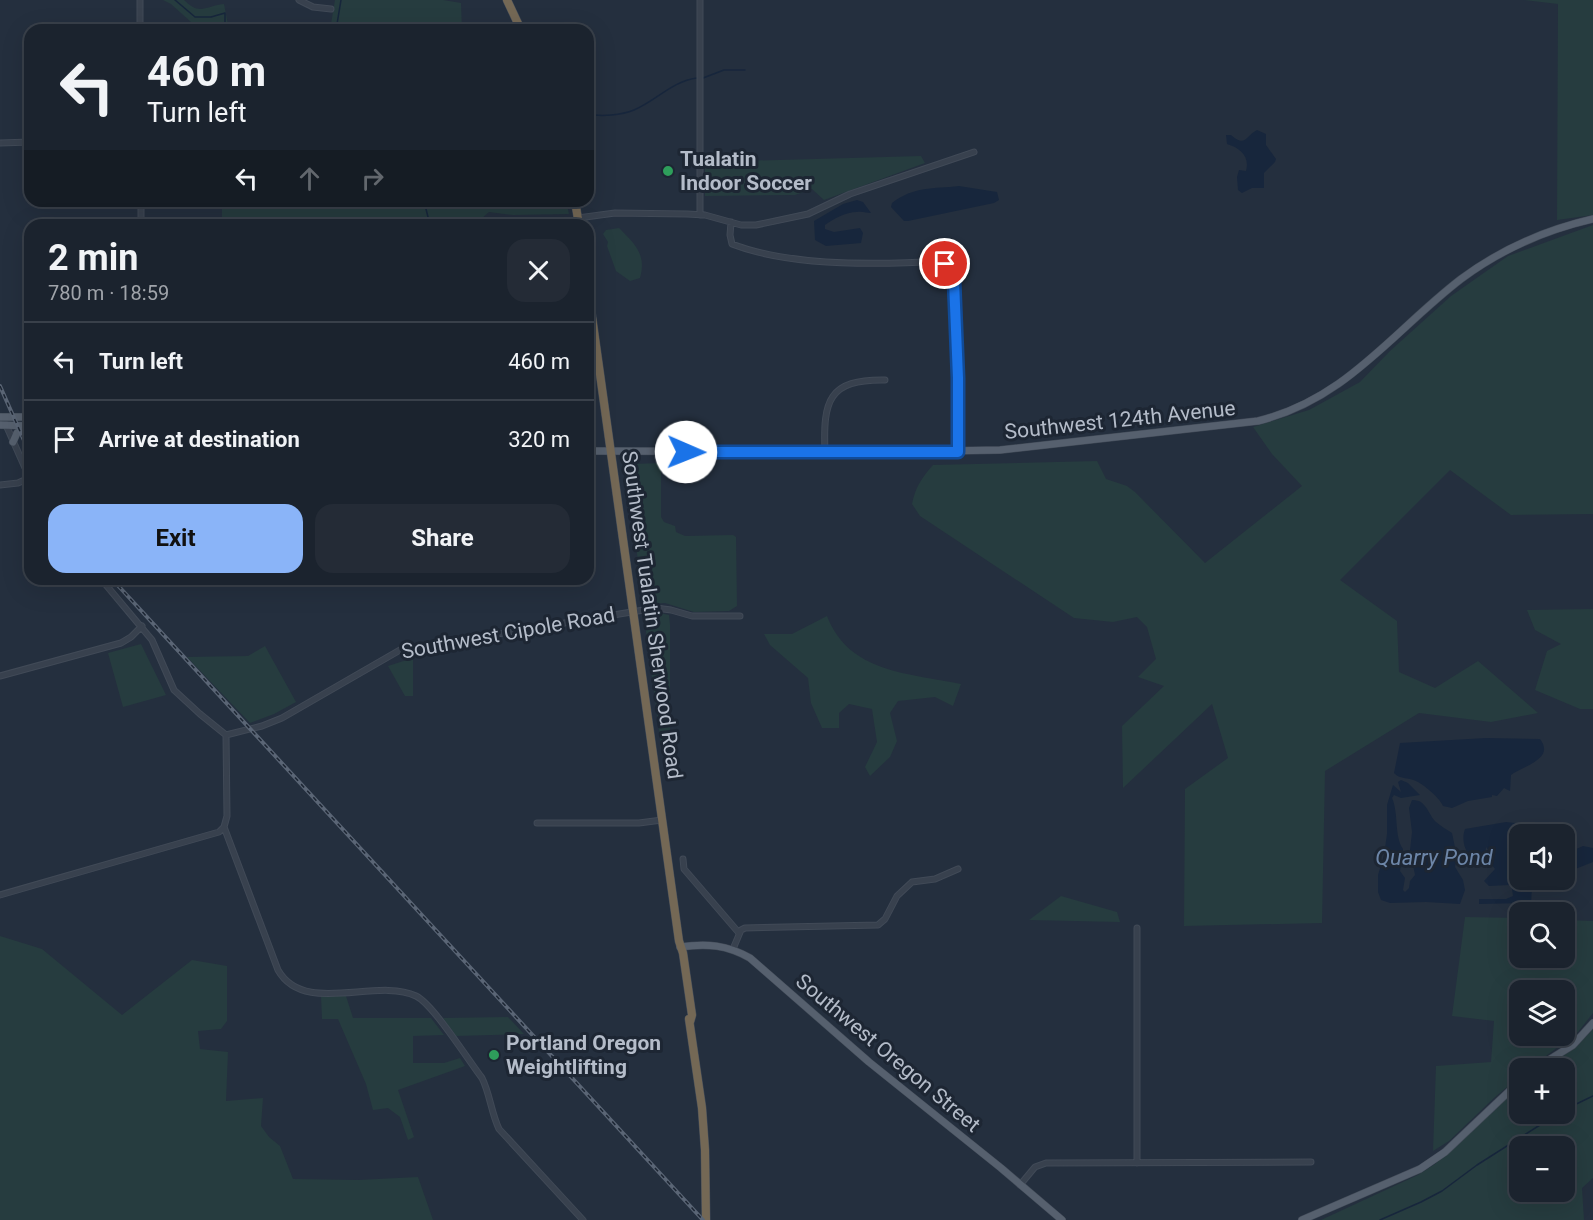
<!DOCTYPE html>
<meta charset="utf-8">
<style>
:root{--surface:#1b232e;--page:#242b36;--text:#f1f3f6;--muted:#a0a4aa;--line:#39404a;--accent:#8ab4f8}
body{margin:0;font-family:Roboto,sans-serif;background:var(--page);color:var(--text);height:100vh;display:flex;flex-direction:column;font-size:22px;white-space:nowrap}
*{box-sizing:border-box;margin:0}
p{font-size:20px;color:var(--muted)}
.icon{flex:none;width:33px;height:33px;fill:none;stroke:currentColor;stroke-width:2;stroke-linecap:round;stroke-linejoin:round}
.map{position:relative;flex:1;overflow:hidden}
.details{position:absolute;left:24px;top:219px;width:570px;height:366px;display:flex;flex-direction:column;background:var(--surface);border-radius:18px;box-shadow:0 6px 24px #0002,0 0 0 2px var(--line)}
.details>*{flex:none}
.hud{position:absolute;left:24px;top:24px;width:570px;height:183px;border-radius:18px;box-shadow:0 6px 24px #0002,0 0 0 2px var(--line);background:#1b232e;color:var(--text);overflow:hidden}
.tools{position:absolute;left:1509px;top:824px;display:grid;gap:12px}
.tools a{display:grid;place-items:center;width:66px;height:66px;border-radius:12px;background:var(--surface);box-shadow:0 6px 24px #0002,0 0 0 2px var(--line);font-size:30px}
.pin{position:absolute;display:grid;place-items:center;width:51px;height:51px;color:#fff;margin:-26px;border:3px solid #fff;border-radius:50%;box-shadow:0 2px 6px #0007}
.me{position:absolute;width:66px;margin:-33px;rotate:91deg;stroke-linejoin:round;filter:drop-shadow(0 0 4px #0008)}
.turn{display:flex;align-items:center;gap:21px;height:126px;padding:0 24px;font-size:27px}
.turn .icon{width:78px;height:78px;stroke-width:2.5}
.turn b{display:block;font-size:42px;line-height:51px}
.lanes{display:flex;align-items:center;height:57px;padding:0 24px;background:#0003;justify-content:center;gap:30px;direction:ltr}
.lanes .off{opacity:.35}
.round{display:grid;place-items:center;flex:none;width:63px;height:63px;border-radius:18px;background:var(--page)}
.overview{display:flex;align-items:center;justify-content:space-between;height:102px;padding:0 24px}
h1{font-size:36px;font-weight:700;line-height:45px}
.cta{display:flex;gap:12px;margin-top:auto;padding:12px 24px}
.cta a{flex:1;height:69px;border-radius:18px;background:var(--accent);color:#111;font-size:24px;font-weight:700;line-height:69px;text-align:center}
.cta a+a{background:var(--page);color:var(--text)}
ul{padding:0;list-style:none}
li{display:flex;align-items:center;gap:18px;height:78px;padding:0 24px;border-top:2px solid var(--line)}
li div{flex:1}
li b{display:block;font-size:22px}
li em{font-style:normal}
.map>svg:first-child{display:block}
.green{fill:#263c3f;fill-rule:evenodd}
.water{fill:#17263c}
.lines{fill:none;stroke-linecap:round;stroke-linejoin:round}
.stream{stroke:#17263c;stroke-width:1.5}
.minor-casing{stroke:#414a57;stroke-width:7}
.major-casing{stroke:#414a57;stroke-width:8}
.highway-casing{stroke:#434c59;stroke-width:9}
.minor{stroke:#38414e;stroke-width:5}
.major{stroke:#56606e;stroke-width:7}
.highway{stroke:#746855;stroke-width:8}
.rail-casing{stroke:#5a6575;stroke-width:4}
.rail{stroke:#1d2633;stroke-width:1.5;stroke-dasharray:4.5;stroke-linecap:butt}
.route-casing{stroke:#114b97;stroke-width:15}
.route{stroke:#1a73e8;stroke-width:10}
.leisure-dot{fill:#2e9e5b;stroke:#1d2633;stroke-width:2}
.labels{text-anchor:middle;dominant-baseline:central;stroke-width:6;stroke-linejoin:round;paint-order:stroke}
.poi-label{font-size:21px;font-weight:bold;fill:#b4bcc9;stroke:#1d2633;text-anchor:start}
.street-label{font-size:21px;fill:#b4bcc9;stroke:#1d2633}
.water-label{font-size:22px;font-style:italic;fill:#6d86a8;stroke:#1d2633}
</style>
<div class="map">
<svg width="1593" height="1220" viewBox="0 0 1593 1220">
<rect width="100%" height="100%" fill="#242f3e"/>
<path class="green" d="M163,0h21c16,16 21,6 40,4l5,26h-44l6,-8 -20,-18z
M335,0h108l18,3 1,27h-132z
M1523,0h70v215l-36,5 1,-216z
M921,156l4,7 -101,37 -12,-11 -17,6 -90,1v-34z
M222,201h344l3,13 -56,1 -24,-3 -7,6 -44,1v6h-229l-6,-8h19z
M1593,225v289l-82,1 -61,-45 -110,110 57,41 2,51 36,16 43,-27 60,52 -47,9 -72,-9 -94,58 -3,152 -138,3 1,-137 43,-31 -16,-54 -89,84 -1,-62 42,-40 -26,-9 18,-18 -9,-32 -10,-10 -24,5 -39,-4 -154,-102 -8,-12c3,-16 10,-27 21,-39l164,-4 9,18 21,7 8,6 70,71 97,-77 -30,-32 -19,-27 56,-17 51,-28 30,-31 61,-55 57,-40z
M619,228c15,15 28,26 21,50l-10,3 -14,-10 -9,-25 1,-4 -5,-8 3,-4z
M661,463v54l3,5 11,4 1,6 9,4 48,-1 3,2 1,69 -8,5 -35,1 -29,-9 -16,1 -2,-2 -2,3 -3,-2 -8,-80h2l-1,-9 5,-2 -7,-48z
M1593,609v100h-13l-45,-19 12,-39 14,-7 -26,-14 -8,-20z
M660,613l9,2 1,10v125h-6l-1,-5h-2l-16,-121 4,-10z
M827,616c22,57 81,57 134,68l-8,22 -18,-9 -37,4 -8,12 7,28 -7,16 -20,19 -5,-9 12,-25 -5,-33 -23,-5 -10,9v15h-17l-11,-25 -3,-25 -38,-33 -6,-11h28z
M141,644l25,51 -43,12 -15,-54z
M265,646l31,56 -22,12 -24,9 -63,-66 61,-1z
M413,658v38h-8l-17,-30z
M1061,896l56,16 3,10 -91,-2z
M1465,917l54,1 1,39h44l1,-37 28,1v92l-15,19 -48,36h-10l-1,9 -25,21 -45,43 -16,10 3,-85 55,-4 3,-41 -42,-5zM1520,990h44v45h-44z
M0,936l42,13 80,66 70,-55 35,6v55l-6,8 -23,2 2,18 28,3 -2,49 37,-3 -2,28 8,11 11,9 13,33 65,1 60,-3 15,43h-433z
M321,996h25l7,22h78l13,17 -31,1v27h31l16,-5 5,8 -67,24 16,47 -6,3 -8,-23 -12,-9 -15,2 -7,-26 -28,-65h-16z
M508,1017l16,17 -68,2 -13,-18z
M1593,1029v149l-11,10 2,32h-263l97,-45 17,-11 84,-78 1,27h44v-45h-19l31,-21zM1520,1146h44v45h-44z"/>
<path class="water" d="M1257,130l9,4v11l10,14 -1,3 -11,11v15h-12l-10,5 -4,-3 -1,-13 2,-7 7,1c4,-15 -6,-23 -19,-27l-1,-9h5c15,13 14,1 26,-5z
M959,186l38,6 2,8 -5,3 -86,18h-4l-13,-14 1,-4c22,-17 41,-14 67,-17z
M857,200l6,2 8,11c-4,0 -9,-2 -14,-1 -11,0 -24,7 -32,13v4l9,3 26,-4 3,5 -2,10 -35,3 -11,-6 -1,-19 29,-17z
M1486,738l54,1c15,20 -15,26 -29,36l-1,16 -6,-3 -7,8 -5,-1v2l-24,4 -16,7 -9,-2c-4,-9 -17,-19 -25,-24 -8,-5 -18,-2 -24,-9l6,-30z
M1401,780l7,3 12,12 -19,3 -7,-3 -2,3c7,16 2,38 11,51l-3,22 5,7 -2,12 2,2 4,-4 1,-7 5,-6 -5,-25 2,-18 -3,-24 3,-8c14,-1 16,14 24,22 5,4 11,8 16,11l5,24 -2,10 8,13 2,10 -5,14 -34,-2 -36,1 -9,-3 -3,-8v-17l6,-20 3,-21v-29l6,-20 8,7 -3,-10z
M1506,822l34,4 1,8h-21l-1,20 -6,10 7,15h3l9,8 -1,16 -52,1v-5h27l7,-3 -1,-7 -3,-4 -20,1 -5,-5 11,-12c-6,-6 -3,-16 -9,-22l-1,13 -3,4c-15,-5 -22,-21 -17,-35z
M1583,846l10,2v14l-28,11v-19z"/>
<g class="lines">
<path class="stream" d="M175,0l20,17h16l14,-4v17
M336,30l5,-30
M703,78l21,-8h21
M588,114c13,3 34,1 46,-4 22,-9 38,-29 63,-32
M424,201l6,24
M1564,1110l29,-14
M1380,1220l41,-18 21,-11 35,-26 82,-52"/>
<g class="minor-casing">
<path id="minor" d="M299,0l14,7 18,2
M700,0v215
M140,30v-30
M0,143l30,-1
M141,201v24
M578,218l37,-5 72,1 18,1 36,10h15l52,-11 42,-20 124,-42
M731,222l-1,13 2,9c59,23 147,21 210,17 7,5 10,12 12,20l5,97 -1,74
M6,425l24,54
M825,452c-2,-51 3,-73 60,-72
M0,485l18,-2 11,-5
M101,579l51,61 22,50 26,24 26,21
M0,676l121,-33 10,-6 11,-11
M226,735l36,-9 20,-8 118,-68 256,-42 15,2 21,6h48
M537,823h102l23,-3
M224,827l54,143c26,46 98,7 138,26 17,8 52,64 66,82 8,16 9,34 17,51l84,91
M683,859l1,10 55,64
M0,895l219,-63 5,-5 3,-11 -1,-81
M1137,928v235
M733,949l8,-19 4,-2 133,-3 7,-6 12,-23 15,-14 23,-3 23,-10
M1020,1185l15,-18 11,-4 265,-1"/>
</g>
<g class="major-casing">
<path id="major" d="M0,417h30
M0,425l30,1
M13,442l4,-9 8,-7
M588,451l299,1 113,-2 258,-29c89,-22 134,-89 203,-142 39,-29 84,-49 132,-60
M680,947c27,-4 47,-2 70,11l119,104 132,106 61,52
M1536,1068l37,-23 20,-22
M1302,1220l118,-51 25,-17 75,-71"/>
</g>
<g class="highway-casing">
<path id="highway" d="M507,0l14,30
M575,201l4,24
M588,288l91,653 4,12 9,62 -2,7
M689,1019l13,89 3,42 1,70"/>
</g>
<use href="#minor" class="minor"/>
<use href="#major" class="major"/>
<use href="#highway" class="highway"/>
<g class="rail-casing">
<path id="rail" d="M0,386l30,68
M112,579l591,641"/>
</g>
<use href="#rail" class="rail"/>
</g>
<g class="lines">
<g class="route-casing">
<path id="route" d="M686,452h272v-74l-4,-97 -3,-9 -6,-8"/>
</g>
<use href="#route" class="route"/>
</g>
<g class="leisure-dot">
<circle cx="668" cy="171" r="6"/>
<circle cx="494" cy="1055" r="6"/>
</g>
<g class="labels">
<g class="poi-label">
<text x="680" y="159">Tualatin<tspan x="680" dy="24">Indoor Soccer</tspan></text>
<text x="506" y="1043">Portland Oregon<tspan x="506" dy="24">Weightlifting</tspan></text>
</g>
<g class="street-label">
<text transform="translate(1120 420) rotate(-6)">Southwest 124th Avenue</text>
<text transform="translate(652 615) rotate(82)">Southwest Tualatin Sherwood Road</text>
<text transform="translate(508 633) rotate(-10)">Southwest Cipole Road</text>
<text transform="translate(888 1053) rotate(40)">Southwest Oregon Street</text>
</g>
<g class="water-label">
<text x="1434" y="857">Quarry Pond</text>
</g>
</g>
</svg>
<div class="tools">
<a><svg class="icon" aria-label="sound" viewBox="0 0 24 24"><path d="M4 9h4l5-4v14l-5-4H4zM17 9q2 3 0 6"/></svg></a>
<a><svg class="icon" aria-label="search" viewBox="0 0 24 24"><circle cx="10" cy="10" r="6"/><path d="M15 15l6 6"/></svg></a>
<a><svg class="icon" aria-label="layers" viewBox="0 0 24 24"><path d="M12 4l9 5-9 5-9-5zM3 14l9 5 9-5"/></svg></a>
<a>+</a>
<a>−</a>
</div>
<div class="pin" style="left:945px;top:264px;background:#d93025"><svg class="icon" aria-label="arrive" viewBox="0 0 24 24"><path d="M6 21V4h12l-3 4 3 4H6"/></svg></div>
<svg class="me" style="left:686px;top:452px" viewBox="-20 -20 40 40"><circle r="19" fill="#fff"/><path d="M0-13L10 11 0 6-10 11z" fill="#1a73e8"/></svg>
<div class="hud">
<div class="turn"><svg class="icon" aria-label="left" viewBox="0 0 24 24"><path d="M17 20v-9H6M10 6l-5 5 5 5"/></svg><div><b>460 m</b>Turn left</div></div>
<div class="lanes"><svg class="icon" aria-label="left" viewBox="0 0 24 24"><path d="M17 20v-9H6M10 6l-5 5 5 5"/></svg><svg class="icon off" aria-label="ahead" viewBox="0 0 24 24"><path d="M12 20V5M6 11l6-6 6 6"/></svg><svg class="icon off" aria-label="right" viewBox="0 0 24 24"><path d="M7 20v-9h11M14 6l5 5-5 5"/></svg></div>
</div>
<section class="details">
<div class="overview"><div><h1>2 min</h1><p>780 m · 18:59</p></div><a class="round"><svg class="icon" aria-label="close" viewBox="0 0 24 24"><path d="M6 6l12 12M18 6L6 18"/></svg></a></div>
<ul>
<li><svg class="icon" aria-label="left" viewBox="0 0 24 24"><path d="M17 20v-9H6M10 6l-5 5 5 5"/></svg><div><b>Turn left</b></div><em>460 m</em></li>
<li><svg class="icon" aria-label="arrive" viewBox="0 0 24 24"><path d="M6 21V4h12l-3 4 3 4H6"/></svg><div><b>Arrive at destination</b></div><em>320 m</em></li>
</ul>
<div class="cta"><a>Exit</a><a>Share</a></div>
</section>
</div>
